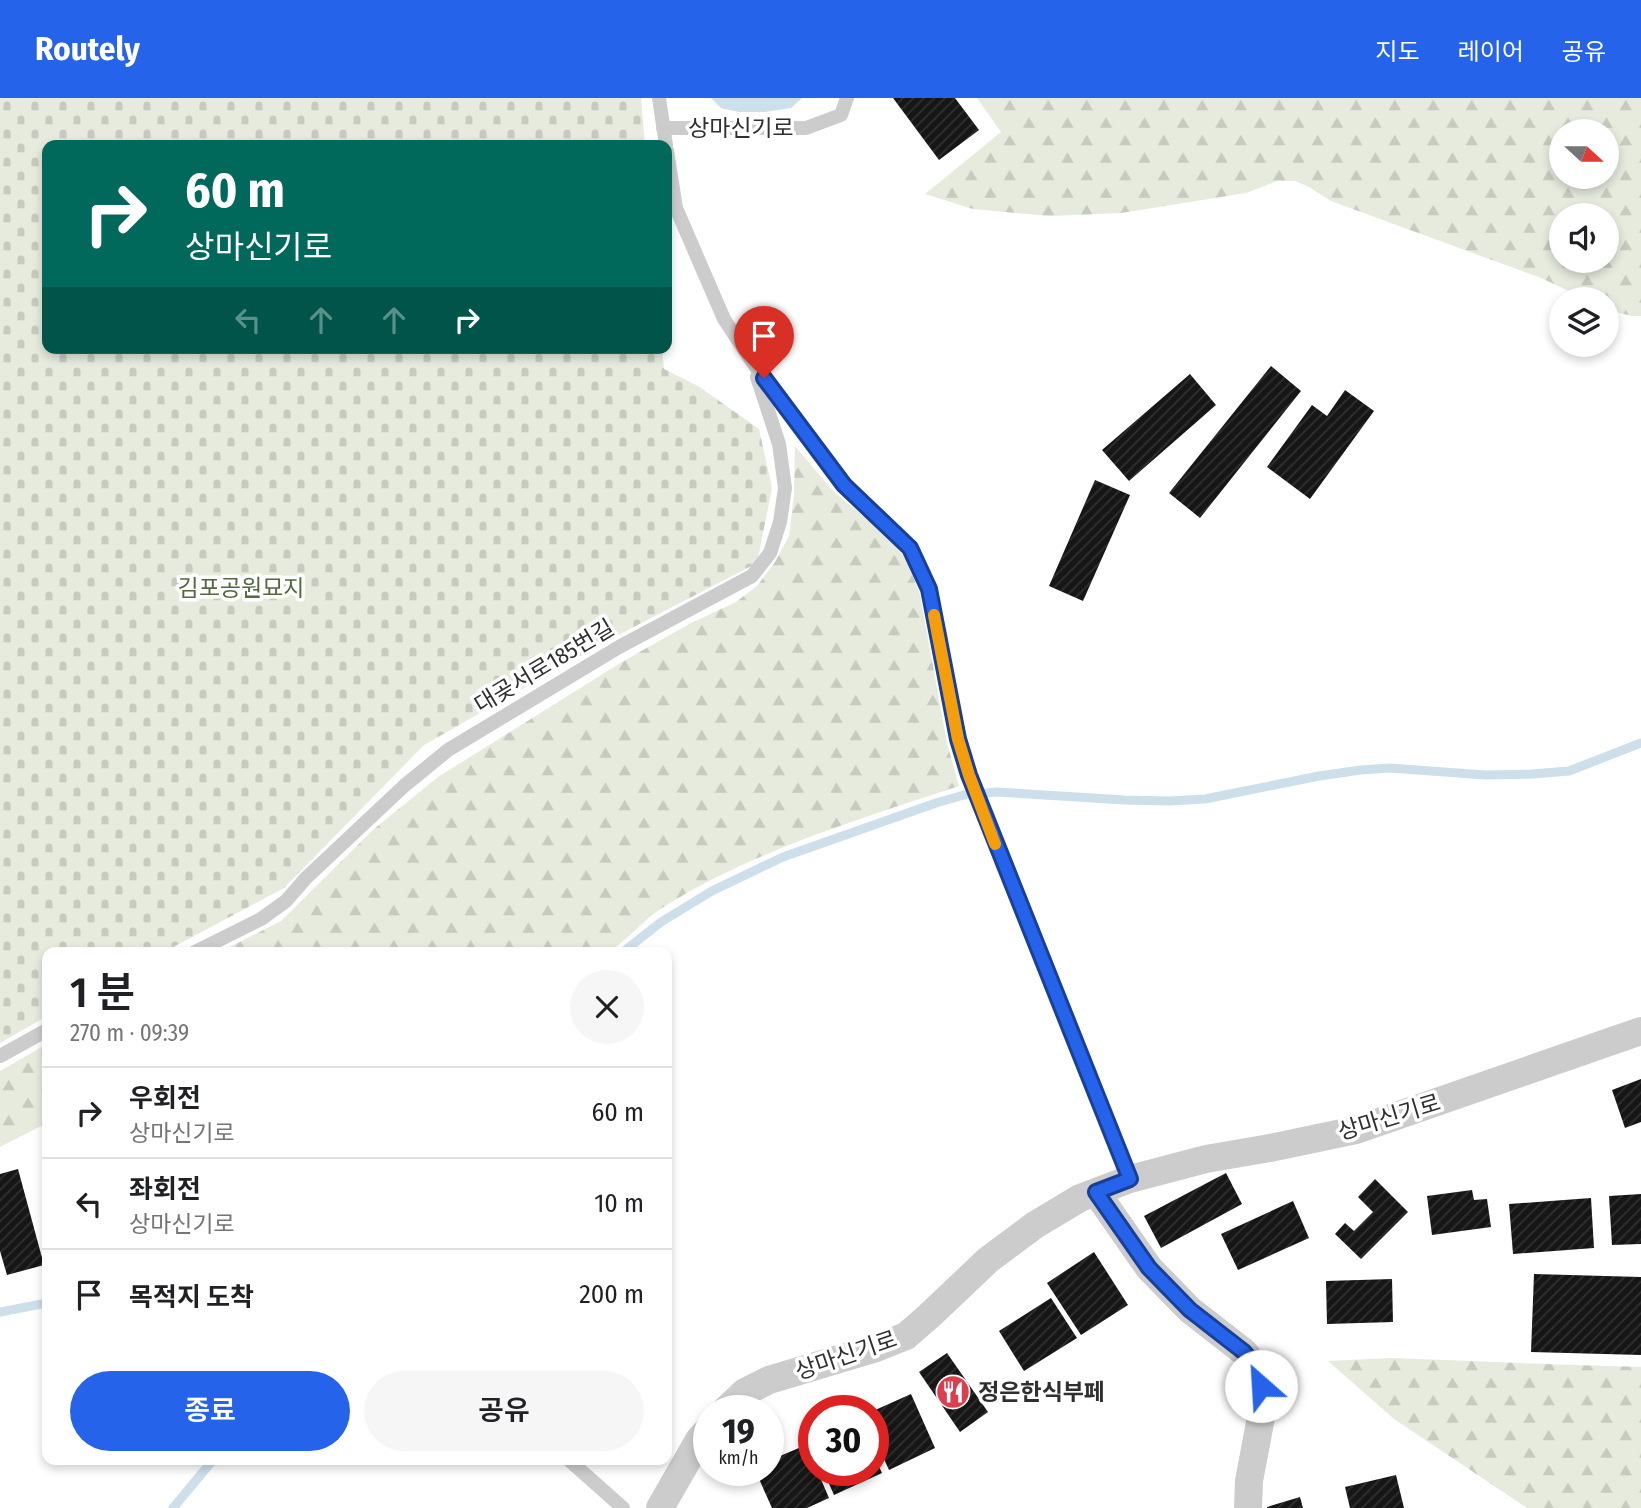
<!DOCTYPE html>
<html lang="ko">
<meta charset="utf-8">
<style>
:root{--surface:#fff;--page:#f6f6f6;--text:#202124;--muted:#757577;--line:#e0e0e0;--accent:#2563eb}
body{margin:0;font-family:"Fira Sans Condensed","Noto Sans KR",sans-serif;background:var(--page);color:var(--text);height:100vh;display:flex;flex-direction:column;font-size:26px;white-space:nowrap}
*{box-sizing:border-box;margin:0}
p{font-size:23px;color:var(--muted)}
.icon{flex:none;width:38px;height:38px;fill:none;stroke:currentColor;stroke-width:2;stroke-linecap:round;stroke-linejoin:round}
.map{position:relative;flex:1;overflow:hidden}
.side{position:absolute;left:42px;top:849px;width:630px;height:518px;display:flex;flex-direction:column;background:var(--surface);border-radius:14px;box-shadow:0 4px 10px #0003}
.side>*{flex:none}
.top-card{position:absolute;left:42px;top:42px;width:630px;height:214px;border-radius:14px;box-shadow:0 4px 10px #0003;background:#00695c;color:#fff;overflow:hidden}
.needle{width:46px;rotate:111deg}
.controls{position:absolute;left:1549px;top:21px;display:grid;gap:14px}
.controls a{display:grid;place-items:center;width:70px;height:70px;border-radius:50%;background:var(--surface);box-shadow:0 4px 10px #0003;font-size:35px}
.speed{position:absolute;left:693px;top:1297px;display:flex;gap:14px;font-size:35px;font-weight:700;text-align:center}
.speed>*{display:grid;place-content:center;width:91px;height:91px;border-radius:50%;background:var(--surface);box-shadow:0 4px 10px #0003;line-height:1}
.speed small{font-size:18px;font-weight:400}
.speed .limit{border:10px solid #d22;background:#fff;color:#111}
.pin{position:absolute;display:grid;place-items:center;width:60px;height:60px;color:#fff;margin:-72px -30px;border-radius:50% 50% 50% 0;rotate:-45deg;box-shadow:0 0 7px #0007}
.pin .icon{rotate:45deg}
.me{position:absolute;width:77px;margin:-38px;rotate:334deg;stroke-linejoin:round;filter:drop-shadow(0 0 5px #0008)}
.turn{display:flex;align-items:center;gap:24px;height:147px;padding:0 28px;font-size:32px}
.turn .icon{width:91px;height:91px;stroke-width:2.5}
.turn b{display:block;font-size:49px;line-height:60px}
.lanes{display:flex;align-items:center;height:66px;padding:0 28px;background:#0003;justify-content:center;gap:35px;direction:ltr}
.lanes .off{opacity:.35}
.round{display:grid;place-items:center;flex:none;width:74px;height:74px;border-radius:37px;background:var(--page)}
.summary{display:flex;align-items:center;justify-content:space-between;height:119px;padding:0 28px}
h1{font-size:42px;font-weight:600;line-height:52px}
.cta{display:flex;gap:14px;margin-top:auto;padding:14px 28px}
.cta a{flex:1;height:80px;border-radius:42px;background:var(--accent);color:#fff;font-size:28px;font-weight:600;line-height:80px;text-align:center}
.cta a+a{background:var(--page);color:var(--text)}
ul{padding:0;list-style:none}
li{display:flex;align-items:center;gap:21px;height:91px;padding:0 28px;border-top:2px solid var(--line)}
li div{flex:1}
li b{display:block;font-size:26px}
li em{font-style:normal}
header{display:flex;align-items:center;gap:42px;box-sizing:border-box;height:98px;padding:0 35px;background:var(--accent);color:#fff}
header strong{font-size:33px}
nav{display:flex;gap:38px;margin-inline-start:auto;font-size:24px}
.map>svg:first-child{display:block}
.forest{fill:url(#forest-firs);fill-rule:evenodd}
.cemetery{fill:url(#cemetery-stones)}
.water{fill:#ccdfea}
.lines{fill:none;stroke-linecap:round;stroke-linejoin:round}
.stream{stroke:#ccdfea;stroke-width:9}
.building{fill:url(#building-hatch)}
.service{stroke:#ccc;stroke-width:14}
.minor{stroke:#ccc;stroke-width:28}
.route-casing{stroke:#184099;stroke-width:18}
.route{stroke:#2563eb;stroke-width:12}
.slow{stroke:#f59e0b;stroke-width:12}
.labels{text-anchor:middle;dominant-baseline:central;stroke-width:7;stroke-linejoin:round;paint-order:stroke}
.street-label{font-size:23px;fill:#2f2f2f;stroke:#fff}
.park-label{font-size:23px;fill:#546840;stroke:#fff}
.poi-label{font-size:23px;font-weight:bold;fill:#2f2f2f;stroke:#fff;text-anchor:start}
</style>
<header>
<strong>Routely</strong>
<nav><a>지도</a><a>레이어</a><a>공유</a></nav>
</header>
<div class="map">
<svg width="1641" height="1410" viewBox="0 0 1641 1410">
<defs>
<pattern id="forest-firs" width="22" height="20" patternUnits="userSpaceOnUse" patternTransform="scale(1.75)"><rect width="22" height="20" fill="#e6ebde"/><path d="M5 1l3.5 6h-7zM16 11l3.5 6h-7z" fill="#c6cabf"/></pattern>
<pattern id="cemetery-stones" width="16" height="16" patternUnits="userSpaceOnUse" patternTransform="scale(1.75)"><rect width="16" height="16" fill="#e6ebde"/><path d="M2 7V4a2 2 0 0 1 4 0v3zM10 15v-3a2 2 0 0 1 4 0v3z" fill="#c6cabf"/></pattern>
<pattern id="building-hatch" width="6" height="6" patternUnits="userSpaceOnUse" patternTransform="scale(1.75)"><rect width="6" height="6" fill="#161616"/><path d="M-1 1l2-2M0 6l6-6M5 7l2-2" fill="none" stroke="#303030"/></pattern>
</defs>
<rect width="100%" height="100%" fill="#fff"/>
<path class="forest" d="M977,0h664v218h-9l-24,-6 -1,-1 -1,-10h-20l-45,-21 -210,-77 -22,-14 -14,-6h-18l-31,12 -125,20 -72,3 -76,-7 -48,-15 76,-62zM1561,33h45v46h-45zM1561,117h45v46h-45z
M795,348l38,45 36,30 37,37 14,37 27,148 12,43c-99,33 -207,65 -297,122 -19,12 -33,31 -53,44h-389l61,-31 93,-92 64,-52 184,-115 69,-39 45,-21 21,-16 18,-24 14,-26 5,-41z
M47,946v79l-47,24v-76z
M1391,1260c83,3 167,7 250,9v141h-114l-133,-89 -66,-58z"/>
<path class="cemetery" d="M0,0h641l4,47h-598v203h615l2,21 34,17 61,43 13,59 -15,75 -154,80 -179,102 -140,143 -120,64h-117v64l-47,27z"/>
<path class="water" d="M711,0h91l-11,10 -26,4h-26l-18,-4z"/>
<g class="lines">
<path class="stream" d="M623,854l38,-30 51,-31 71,-34 153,-54 28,-8 33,-3 128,8 44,1 36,-2 114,-23 42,-6 29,-2 95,7 47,-1 37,-3 72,-28
M0,1214l47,-9
M173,1410l40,-48"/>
</g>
<path class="building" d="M893,0h62l24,32 -40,30z
M1271,268l30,25 -101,127 -31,-25z
M1190,276l26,31 -87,76 -27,-31z
M1345,292l29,21 -64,88 -43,-32 45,-62 15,11z
M1095,382l35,15 -47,106 -34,-15z
M1641,981v43l-16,6 -13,-38z
M18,1071l26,96 -37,10 -7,-24v-77z
M1226,1075l16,31 -81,44 -17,-32z
M1375,1081l33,33 -47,47 -26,-25 10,-11 9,8 19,-19 -15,-15z
M1472,1092l2,10 13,-1 4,28 -59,8 -5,-39z
M1641,1096v50l-29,1 -3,-49z
M1591,1100l3,50 -81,6 -4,-50z
M1293,1103l16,37 -71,32 -17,-36z
M1094,1154l34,53 -47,30 -34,-52z
M1534,1176l107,3v78l-110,-3z
M1392,1181l1,43 -66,2 -1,-43z
M1051,1200l26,40 -53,33 -25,-40z
M947,1255l41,59 -28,20 -41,-60z
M911,1296l24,54 -46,22 -16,-35v-24z
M806,1347l8,18v7h3l12,28 -22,10h-35l-17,-38h13v-9z
M873,1356l9,19 -48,22 -11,-25h50z
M1396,1377l8,33h-54l-5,-21z
M1300,1399l3,11h-36v-1z"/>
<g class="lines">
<path class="service" d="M659,0l7,47
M663,30h143l35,-13 6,-17
M667,53l9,57 48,111 51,77 69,89 66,63 19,41 29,150 11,36 161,404
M195,854l66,-33 25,-18 20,-23 98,-92 44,-36 171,-103 133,-71 18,-23 10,-31 5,-34 -6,-44 -22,-67
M0,958l47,-26
M569,1362l54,48"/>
<path class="minor" d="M1096,1094l53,76 41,42 54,42 12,15 5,19 1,26 -13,69 -1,27
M726,1312l19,-18 24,-12 107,-32 30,-12 23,-20 59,-56 47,-35 45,-27 50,-19 76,-20 64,-11 86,-18 285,-99
M660,1410l39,-68 10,-11"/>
</g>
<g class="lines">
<g class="route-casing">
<path id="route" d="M764,280l80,107 66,63 19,41 29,150 11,36 161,404 -34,13 53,76 41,42 54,42 12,15 5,19"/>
</g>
<use href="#route" class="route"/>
<path class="slow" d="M934,517l24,124 11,36 26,69"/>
</g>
<defs>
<g id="restaurant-disc" transform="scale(1.75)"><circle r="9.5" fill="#d8404f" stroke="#fff"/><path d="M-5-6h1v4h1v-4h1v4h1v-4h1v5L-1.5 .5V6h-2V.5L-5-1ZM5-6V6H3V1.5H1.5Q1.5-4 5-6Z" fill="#fff"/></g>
</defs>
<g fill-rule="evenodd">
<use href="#restaurant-disc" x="953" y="1294"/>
</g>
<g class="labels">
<g class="street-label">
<text x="741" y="30">상마신기로</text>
<text transform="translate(544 568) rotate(-31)">대곶서로185번길</text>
<text transform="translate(1389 1019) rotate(-17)">상마신기로</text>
<text transform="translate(846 1257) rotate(-19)">상마신기로</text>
</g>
<g class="park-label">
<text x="241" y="490">김포공원묘지</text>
</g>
<g class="poi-label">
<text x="978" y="1294">정은한식부페</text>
</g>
</g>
</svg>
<div class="controls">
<a><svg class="needle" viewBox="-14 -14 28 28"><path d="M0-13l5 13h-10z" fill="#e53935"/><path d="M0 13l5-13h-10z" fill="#757577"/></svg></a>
<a><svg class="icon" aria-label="sound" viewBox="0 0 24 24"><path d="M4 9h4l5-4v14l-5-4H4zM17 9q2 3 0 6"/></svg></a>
<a><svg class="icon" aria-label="layers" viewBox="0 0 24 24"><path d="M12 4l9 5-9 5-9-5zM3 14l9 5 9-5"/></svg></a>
</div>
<div class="speed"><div>19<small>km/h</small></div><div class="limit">30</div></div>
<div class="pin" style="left:764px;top:280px;background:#d93025"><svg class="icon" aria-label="arrive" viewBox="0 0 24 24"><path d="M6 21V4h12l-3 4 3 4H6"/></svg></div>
<svg class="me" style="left:1261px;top:1288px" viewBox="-20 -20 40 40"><circle r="19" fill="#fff"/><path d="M0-13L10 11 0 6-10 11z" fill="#2563eb"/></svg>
<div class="top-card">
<div class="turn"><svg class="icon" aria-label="right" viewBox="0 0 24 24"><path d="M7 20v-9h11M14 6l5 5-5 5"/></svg><div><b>60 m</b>상마신기로</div></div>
<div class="lanes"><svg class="icon off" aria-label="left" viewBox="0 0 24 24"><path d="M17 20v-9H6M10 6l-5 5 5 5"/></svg><svg class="icon off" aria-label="ahead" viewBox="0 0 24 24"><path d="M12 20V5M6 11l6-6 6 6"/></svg><svg class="icon off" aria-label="ahead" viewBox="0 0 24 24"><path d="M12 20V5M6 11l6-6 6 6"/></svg><svg class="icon" aria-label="right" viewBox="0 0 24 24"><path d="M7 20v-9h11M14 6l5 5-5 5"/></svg></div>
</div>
<section class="side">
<div class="summary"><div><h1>1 분</h1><p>270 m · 09:39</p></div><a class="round"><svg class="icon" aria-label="close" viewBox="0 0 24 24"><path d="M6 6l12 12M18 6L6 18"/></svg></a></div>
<ul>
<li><svg class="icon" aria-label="right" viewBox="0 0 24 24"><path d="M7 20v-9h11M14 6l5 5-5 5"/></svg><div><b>우회전</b><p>상마신기로</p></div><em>60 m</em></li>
<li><svg class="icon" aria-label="left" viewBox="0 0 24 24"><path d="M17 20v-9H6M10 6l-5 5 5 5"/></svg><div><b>좌회전</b><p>상마신기로</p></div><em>10 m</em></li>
<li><svg class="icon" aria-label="arrive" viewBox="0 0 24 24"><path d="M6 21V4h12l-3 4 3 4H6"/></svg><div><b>목적지 도착</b></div><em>200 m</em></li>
</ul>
<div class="cta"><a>종료</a><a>공유</a></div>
</section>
</div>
